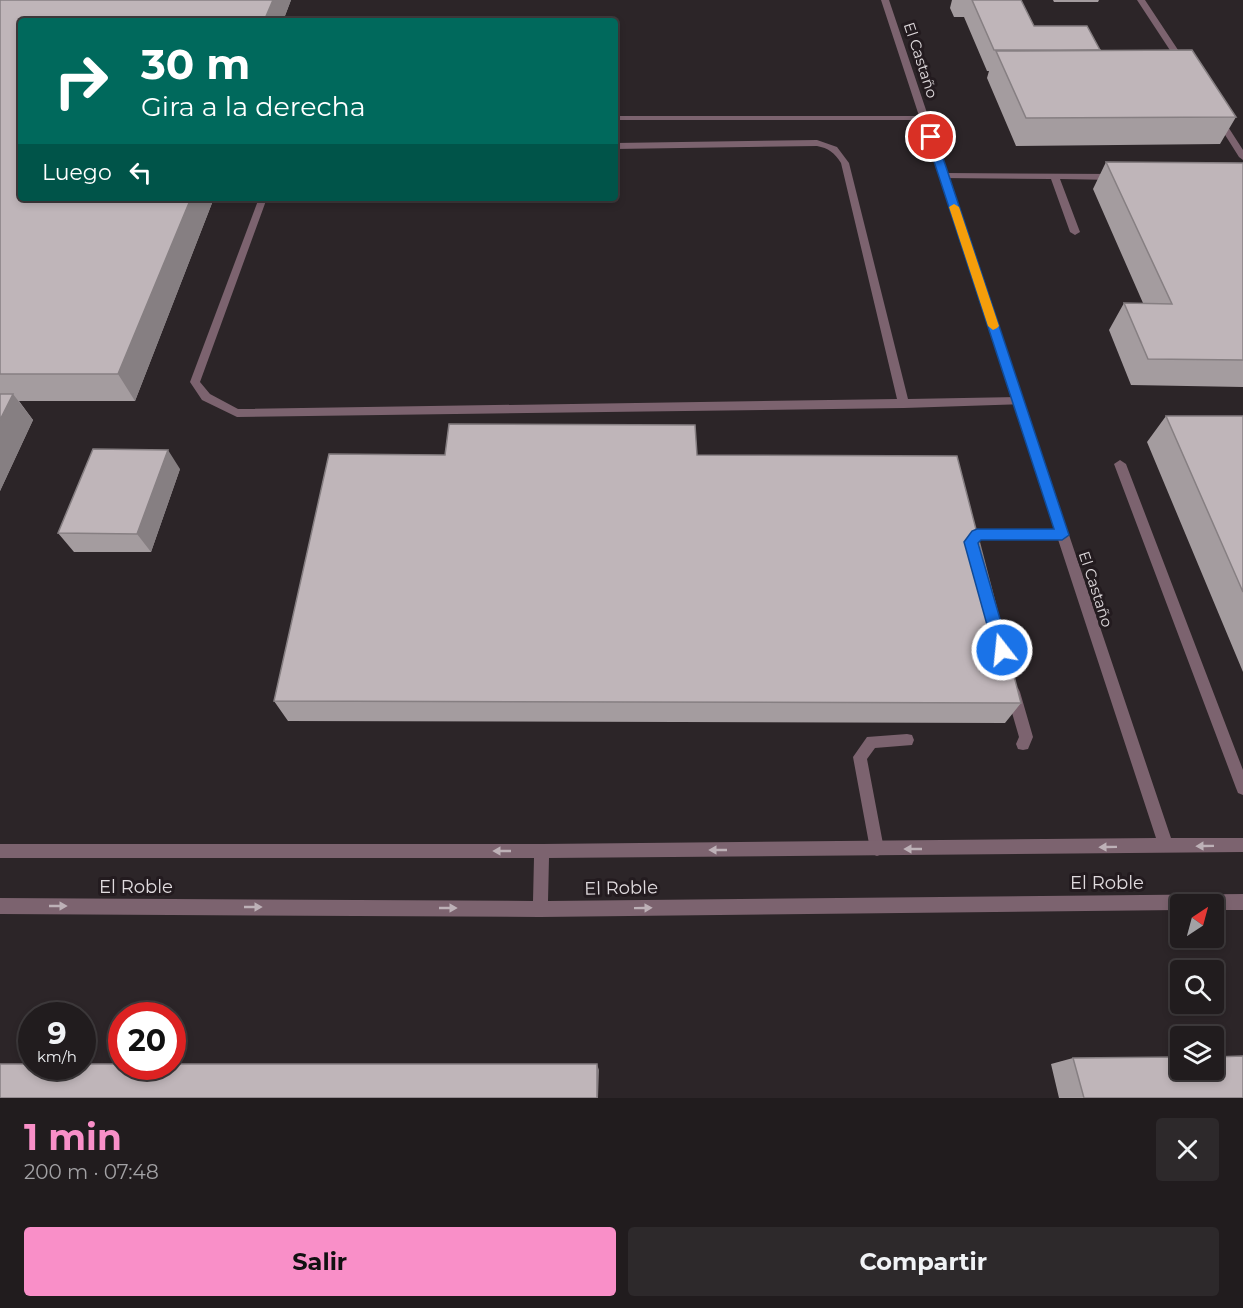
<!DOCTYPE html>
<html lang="es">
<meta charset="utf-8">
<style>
:root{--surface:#211c1e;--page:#2d292b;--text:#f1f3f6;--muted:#a2a1a4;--line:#3e3a3c;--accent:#f98fc8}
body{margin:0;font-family:Montserrat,sans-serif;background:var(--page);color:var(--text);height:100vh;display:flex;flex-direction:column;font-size:22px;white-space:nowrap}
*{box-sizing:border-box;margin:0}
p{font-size:20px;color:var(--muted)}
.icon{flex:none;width:33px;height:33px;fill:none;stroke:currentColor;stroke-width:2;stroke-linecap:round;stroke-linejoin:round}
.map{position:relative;height:1098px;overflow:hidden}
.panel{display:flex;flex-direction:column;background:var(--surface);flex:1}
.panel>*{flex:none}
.top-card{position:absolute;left:18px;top:18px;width:600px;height:183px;border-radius:6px;box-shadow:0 3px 9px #0003,0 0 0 2px var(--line);background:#00695c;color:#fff;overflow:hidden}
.needle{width:39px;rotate:36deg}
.fabs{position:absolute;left:1170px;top:894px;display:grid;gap:12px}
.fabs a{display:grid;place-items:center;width:54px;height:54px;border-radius:6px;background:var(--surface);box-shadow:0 3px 9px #0003,0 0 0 2px var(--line);font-size:30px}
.speed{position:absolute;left:18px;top:1002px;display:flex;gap:12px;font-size:30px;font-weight:700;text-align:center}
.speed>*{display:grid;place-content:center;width:78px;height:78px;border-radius:50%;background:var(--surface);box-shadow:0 3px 9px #0003,0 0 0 2px var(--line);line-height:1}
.speed small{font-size:15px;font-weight:400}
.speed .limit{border:9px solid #d22;background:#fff;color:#111}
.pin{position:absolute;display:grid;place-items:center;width:51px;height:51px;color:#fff;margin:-26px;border:3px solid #fff;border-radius:50%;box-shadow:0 2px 6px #0007}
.me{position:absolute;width:66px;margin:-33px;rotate:344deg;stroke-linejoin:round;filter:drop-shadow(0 0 4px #0008)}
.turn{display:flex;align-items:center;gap:21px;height:126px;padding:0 24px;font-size:27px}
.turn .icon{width:78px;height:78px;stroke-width:2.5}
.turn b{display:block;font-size:42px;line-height:51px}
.then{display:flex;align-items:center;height:57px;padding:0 24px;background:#0003;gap:12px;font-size:22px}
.round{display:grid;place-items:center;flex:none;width:63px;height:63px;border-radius:6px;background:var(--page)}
.summary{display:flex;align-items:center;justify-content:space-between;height:102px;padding:0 24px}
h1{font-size:36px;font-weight:700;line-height:45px;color:var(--accent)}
.action{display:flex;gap:12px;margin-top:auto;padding:12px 24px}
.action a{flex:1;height:69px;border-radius:6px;background:var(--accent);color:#111;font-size:24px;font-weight:700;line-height:69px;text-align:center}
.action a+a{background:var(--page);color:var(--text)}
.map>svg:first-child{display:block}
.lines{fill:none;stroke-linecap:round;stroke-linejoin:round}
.service{fill:#7c636f;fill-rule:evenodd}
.minor{fill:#7c636f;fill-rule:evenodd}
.wall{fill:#a49c9f}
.shaded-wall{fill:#867f82}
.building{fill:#bfb5b9;stroke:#867f82;stroke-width:1.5}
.oneway{fill:#bdb1b7}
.route{fill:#1a73e8;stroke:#114b97;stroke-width:1.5}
.slow{fill:#f59e0b}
.labels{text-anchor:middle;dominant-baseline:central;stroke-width:6;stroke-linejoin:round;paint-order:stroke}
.street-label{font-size:15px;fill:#e0dbde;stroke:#231b1f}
.near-street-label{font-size:18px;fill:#e0dbde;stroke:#231b1f}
</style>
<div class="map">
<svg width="1243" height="1098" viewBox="0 0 1243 1098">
<rect width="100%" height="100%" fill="#2c2528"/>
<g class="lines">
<path class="service" d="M1137,0h8l41,62 -1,2h-6z
M615,116h309l4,2 -4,2h-309z
M1216,117l7,2 20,31v10l-4,-3 -24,-38z
M817,140l20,7 12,16 59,236 110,-2 5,4 -1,3 -118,4 -667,9 -35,-17 -12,-18 69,-184h8l-67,184 10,12 28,15 659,-10 -56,-236c-6,-10 -13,-15 -24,-17l-202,3v-6z
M944,173l170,1 4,3 -4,3 -54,-1 20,53 -5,3 -5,-3 -19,-53 -110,-1v-4z
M1120,460l6,4 117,306v25l-5,-2 -2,-5 -122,-324z
M977,530h85l4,2 2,3 -2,3 -4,2h-82l-3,3 2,5 -2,4h-8l-4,-10 8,-10z
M1013,686l5,2 2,4 13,45 -5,12 -5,1 -5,-1 -2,-5 3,-7 -13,-45 2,-4z
M907,734l5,1 2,5 -2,5 -37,3 -8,11 17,90 -2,5 -5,2 -5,-2 -2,-5 -17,-92 14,-20z"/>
<path class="minor" d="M881,0h8l282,838h72v14l-694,6 -1,43 695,-7v16h-29v-6h-34v6l-640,7 -540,-3v-16l533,3 1,-43h-534v-14h542l614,-6z"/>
</g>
<path class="wall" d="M0,0h291l-8,21 -262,177h193l-79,203h-116l14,19 -33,71z
M952,0h69l13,26 66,24v1l136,66 -16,27 -204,2 -29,-68 2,-7h-2l-23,-54h-10l-4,-9z
M1053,0h46l-1,2h-44z
M1106,162l137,1v224l-112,-2 -22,-55 15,-27h19l-50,-114z
M1166,416h77v256l-96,-230z
M697,455l324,248 -16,20 -717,-2 -14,-20z
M180,469l-29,83h-77l-16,-19z
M1073,1058l170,40h-184l-8,-34z"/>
<path class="shaded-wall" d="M273,0h18l-8,21h-19z
M191,198h23l-79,203 -17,-27z
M13,394l20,26 -33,71v-71z
M168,450l12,19 -29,83 -14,-18z
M597,1064l2,6 -1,28h-1z"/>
<path class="building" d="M0,0h273l-9,21h-243v177h170l-73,176h-118z
M972,0h49l13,26h53l13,24h-106z
M1192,50l44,67 -210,1 -30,-67z
M1106,162l137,1v197l-95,-1 -24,-56 48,1z
M0,394h13l-13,26z
M1166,416h77v176z
M449,424l246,1 2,30 260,1 64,247 -747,-2 55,-247 116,1z
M93,449l75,1 -31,84 -79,-1z
M1243,1056v42h-159l-11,-40 107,-1v13h34v-13z
M0,1064h32v2h50v-2h40v2h50v-2h425v34h-597z"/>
<defs><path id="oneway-solid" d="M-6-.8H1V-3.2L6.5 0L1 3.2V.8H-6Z" transform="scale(1.5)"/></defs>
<g class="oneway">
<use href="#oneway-solid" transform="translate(1205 846) rotate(179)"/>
<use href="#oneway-solid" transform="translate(1108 847) rotate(179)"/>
<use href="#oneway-solid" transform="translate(913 849) rotate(180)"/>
<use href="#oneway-solid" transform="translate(718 850) rotate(180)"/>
<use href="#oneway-solid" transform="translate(502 851) rotate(180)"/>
<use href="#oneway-solid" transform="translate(58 906)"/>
<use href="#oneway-solid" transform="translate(253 907)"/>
<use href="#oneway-solid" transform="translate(448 908)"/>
<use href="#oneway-solid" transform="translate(643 908) rotate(-1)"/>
</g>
<path class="route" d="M928,135l8,2 133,398 -7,5h-81l-3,3 31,107 -2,5 -5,2 -6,-2 -2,-5 -30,-108 8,-11 5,-2h77l-128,-392z"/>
<path class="slow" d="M954,204l5,3 40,119 -2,2 -4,2 -5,-4 -39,-119z"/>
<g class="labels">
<g class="street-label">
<text transform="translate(921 60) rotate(72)">El Castaño</text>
<text transform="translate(1096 589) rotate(72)">El Castaño</text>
</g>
<g class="near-street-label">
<text x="1107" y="883">El Roble</text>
<text x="136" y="887">El Roble</text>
<text transform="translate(621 888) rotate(-1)">El Roble</text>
</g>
</g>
</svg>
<div class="fabs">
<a><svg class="needle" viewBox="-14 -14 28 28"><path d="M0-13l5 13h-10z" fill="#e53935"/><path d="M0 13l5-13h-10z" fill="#a2a1a4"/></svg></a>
<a><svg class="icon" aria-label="search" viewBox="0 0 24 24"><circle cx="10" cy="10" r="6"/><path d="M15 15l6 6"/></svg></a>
<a><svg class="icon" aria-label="layers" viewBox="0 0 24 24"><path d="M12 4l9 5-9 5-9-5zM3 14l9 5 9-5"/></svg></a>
</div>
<div class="speed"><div>9<small>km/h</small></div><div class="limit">20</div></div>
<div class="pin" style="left:931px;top:137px;background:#d93025"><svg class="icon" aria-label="arrive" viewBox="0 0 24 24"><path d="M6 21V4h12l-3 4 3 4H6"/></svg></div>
<svg class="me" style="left:1002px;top:650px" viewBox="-20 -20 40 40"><circle r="17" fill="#1a73e8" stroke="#fff" stroke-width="3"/><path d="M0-11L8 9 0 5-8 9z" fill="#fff"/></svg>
<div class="top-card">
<div class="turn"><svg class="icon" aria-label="right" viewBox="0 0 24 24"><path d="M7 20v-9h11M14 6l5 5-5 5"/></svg><div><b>30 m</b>Gira a la derecha</div></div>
<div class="then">Luego<svg class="icon" aria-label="left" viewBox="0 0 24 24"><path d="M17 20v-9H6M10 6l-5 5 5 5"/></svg></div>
</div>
</div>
<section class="panel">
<div class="summary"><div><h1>1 min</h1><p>200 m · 07:48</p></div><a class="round"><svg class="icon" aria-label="close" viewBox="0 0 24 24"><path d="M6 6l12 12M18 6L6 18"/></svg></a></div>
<div class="action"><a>Salir</a><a>Compartir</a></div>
</section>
